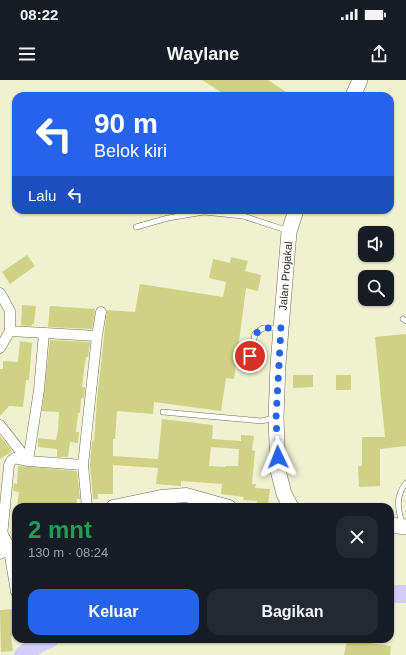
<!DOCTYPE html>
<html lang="id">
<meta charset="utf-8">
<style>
:root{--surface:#171b24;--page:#242831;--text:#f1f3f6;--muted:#9ea1a6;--accent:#2563eb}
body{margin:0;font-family:Arial,sans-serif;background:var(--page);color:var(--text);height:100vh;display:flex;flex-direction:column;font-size:15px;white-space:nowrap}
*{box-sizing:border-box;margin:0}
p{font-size:13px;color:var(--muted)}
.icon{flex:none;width:22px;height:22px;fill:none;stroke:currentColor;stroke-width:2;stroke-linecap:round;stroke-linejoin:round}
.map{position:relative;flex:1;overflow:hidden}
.panel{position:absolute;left:12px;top:423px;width:382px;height:140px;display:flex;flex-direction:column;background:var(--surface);border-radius:12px;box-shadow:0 1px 3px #0004}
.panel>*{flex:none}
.hud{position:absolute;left:12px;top:12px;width:382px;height:122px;border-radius:12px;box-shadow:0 1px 3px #0004;background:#2563eb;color:#fff;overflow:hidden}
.tools{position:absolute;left:358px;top:146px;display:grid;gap:8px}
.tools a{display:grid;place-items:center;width:36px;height:36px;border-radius:8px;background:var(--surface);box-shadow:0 1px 3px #0004;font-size:20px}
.pin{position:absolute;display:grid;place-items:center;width:34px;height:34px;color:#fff;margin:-17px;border:2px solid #fff;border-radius:50%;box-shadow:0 1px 4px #0007}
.me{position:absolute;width:44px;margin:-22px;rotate:358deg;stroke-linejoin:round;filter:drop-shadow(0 0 3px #0008)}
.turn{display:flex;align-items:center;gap:14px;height:84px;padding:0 16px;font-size:18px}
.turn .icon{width:52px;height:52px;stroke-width:2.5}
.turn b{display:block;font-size:28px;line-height:34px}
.then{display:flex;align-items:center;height:38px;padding:0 16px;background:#0003;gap:8px;font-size:15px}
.round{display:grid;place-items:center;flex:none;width:42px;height:42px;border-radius:12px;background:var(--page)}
.summary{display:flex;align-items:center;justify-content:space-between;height:68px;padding:0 16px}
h1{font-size:24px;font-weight:800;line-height:30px;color:#1e9e55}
.cta{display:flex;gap:8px;margin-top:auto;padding:8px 16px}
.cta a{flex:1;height:46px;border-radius:12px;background:var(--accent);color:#fff;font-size:16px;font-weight:800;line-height:46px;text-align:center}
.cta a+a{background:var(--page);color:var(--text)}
.status{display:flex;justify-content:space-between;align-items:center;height:28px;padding:0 20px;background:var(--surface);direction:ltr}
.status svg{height:11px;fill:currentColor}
header{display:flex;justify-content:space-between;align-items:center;height:52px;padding:0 16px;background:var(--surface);font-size:18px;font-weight:800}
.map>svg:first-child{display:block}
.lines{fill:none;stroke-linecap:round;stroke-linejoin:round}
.river{stroke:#d3cdf8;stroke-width:18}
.building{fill:#cfd184;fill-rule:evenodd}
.lane-casing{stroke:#6d6e52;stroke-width:6}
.street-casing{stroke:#6d6e52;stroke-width:11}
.secondary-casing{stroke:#6d6e52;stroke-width:15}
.primary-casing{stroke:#6d6e52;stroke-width:16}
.lane{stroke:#fff;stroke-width:5}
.street{stroke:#fff;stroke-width:10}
.secondary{stroke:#fff;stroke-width:14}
.primary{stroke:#fff;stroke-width:15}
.route{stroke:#2563eb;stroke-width:7;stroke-dasharray:0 12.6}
.labels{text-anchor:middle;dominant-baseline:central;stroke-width:3.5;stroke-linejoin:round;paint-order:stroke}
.street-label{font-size:11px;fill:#1e1f13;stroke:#fff}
</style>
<div class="status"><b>08:22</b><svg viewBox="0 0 49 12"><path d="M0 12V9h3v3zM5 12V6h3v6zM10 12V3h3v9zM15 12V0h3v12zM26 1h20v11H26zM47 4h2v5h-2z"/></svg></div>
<header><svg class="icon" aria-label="menu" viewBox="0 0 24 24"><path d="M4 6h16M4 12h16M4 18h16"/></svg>Waylane<svg class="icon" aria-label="share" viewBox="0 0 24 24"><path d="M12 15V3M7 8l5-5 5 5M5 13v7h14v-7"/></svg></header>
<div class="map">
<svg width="406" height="575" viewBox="0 0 406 575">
<rect width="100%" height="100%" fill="#eff1d1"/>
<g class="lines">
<path class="river" d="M390,514h16
M23,575l15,-11 12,-5"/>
</g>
<path class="building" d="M202,0h66l24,16h-65z
M27,175l8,11 -25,18 -8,-12z
M231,177l17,4 -3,10 16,4 -3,16 -12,-3 -12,91 -8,-1 -5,33 -67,-9 -1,12 -36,-3 -2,28h-2v17l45,3 4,-40 51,6 -1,14 29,2v-6l13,1 -2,14 3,1 -3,33h4l-1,4 15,1 -2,16 -12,-1 1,-3 -14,-1 1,-3 -23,-3 1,-10 -41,-3v5l-25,-2 2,-16 -45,-3v29h-15v5h-5l-3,-34 2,-24h2l3,-42 10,-89 28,2 5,-28 83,13 3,-15 -17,-4 4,-19 17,4zM211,367l28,2 -1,17h-13v1l-16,-1z
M22,225l14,1 -2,18h-2v2l-11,-1z
M50,226l45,3 -3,20 -44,-2z
M406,254v112l-26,3v37l-21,1 -1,-21h4v-29h23l-10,-100z
M50,260l40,2 -2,15h-2l-2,13 -2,17h3l-1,11h-3l-1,15h-2l-2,19h3l-1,11 -8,-1 -2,15h-11v-8l-19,-2v-9l18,2 2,-9 1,-19 -17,-1z
M20,261l12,2 -3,37h-3l-3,27 -14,-1 -9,10v-47h3v-8l15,1z
M293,295h20v12l-20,1z
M336,295h15v15h-15z
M0,356l12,15 -12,8z
M18,386l59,5 3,28h-3l-1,8 -23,-2v2h-36l2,-15 -6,-1 1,-8 3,1z
M13,529l1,16h-1l1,11h-3l2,15 -12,1 -1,-42z
M347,560l44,6 -1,9h-46z"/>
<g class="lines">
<g class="lane-casing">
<path id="lane" d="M136,147l32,-9 36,-6 39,4 46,15
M403,239l3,2
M248,286l7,-32 8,-6h17
M163,332l98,9 14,-3
M402,444c-4,-16 -7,-27 4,-41"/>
</g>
<g class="street-casing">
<path id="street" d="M0,213l10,18v20
M0,268l10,-17 87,5
M0,345l28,36
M28,381l11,-71 5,-57
M87,427l-4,-42 14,-129 4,-24
M2,456l7,-71 2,-4 3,-3 14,3 55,4
M0,474l9,-4 7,42"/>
</g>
<g class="secondary-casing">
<path id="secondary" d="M113,427l48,-10 25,-2 43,12
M0,453l9,17 7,-3"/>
</g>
<g class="primary-casing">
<g id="primary">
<path d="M353,16l7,-16"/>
<path id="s1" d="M291,427l-7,-13 -6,-24 -2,-52 2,-53 11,-133 7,-22"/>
<path d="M390,445l16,2"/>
</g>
</g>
<use href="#lane" class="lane"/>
<use href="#street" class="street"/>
<use href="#secondary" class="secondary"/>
<use href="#primary" class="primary"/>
</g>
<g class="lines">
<path class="route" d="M250,276l5,-22 8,-6h18l-5,90 2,39"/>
</g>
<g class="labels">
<g class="street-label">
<text stroke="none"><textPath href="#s1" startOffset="234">Jalan Projakal</textPath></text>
</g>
</g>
</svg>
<div class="tools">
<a><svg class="icon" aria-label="sound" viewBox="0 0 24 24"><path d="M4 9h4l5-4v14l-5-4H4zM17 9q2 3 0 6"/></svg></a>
<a><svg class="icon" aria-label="search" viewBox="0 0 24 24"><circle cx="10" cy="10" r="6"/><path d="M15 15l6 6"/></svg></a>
</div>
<div class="pin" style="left:250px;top:276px;background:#d93025"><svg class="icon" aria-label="arrive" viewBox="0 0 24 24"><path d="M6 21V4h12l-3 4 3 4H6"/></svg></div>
<svg class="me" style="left:278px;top:377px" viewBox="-20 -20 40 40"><path d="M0-17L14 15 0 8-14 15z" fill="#2563eb" stroke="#fff" stroke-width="4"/></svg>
<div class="hud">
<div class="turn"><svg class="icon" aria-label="left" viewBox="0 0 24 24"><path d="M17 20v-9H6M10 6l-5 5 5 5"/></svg><div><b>90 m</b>Belok kiri</div></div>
<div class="then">Lalu<svg class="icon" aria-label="left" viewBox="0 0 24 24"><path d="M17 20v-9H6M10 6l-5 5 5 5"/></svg></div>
</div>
<section class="panel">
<div class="summary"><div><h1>2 mnt</h1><p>130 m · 08:24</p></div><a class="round"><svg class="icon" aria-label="close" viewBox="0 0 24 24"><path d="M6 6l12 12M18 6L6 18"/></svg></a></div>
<div class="cta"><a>Keluar</a><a>Bagikan</a></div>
</section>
</div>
